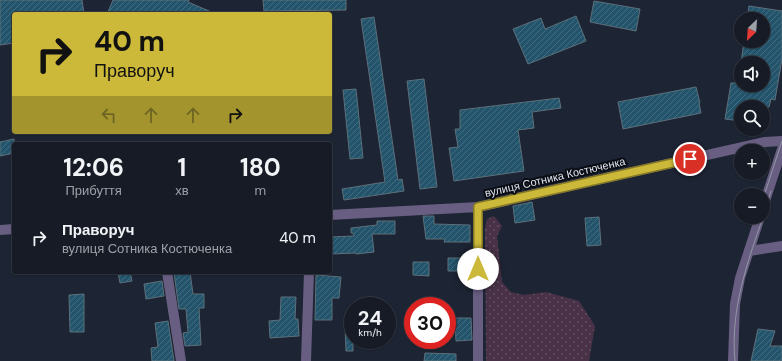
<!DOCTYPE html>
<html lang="uk">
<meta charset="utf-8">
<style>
:root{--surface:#161b26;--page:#1f242e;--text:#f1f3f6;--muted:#9ea1a7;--line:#353943}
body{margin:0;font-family:"DM Sans",sans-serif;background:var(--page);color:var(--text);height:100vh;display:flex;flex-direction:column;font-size:15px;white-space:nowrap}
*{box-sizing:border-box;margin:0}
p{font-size:13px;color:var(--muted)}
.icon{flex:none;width:22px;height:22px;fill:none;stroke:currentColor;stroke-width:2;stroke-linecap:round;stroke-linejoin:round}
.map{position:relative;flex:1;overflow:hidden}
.panel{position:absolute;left:12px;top:142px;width:320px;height:132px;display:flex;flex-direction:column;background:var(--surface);border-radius:4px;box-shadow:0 1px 3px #0004,0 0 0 1px var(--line)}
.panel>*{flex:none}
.hud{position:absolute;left:12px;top:12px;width:320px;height:122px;border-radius:4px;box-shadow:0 1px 3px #0004,0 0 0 1px var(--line);background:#ccb939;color:#111;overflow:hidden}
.needle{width:26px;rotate:205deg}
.controls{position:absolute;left:734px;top:12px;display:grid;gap:8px}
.controls a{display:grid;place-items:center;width:36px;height:36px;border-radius:50%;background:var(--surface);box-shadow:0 1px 3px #0004,0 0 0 1px var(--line);font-size:20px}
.speed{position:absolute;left:344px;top:297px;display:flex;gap:8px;font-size:20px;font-weight:700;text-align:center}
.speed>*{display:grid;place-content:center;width:52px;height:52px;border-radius:50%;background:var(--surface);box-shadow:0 1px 3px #0004,0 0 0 1px var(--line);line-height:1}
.speed small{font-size:10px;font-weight:400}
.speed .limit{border:6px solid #d22;background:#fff;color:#111}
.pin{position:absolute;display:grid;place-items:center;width:34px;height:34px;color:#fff;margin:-17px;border:2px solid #fff;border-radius:50%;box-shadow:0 1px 4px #0007}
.me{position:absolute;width:44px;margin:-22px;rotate:0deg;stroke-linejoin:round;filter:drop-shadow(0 0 3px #0008)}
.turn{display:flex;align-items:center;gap:14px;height:84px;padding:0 16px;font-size:18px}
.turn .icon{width:52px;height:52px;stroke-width:2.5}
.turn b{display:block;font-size:28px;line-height:34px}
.lanes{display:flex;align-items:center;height:38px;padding:0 16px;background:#0003;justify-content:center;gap:20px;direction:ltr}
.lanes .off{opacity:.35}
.eta{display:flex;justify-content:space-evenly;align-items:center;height:68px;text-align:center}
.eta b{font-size:24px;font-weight:700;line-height:28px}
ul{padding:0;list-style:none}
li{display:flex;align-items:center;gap:12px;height:56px;padding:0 16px}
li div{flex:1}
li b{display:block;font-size:15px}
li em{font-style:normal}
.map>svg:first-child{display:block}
.grass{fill:url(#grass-dots)}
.building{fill:url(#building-hatch);stroke:#5c707b}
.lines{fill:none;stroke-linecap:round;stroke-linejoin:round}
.minor{stroke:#685e82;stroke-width:10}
.tertiary{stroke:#685e82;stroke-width:10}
.tram{stroke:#9398a5;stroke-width:1}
.route-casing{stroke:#857825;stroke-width:10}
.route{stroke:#ccb939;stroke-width:7}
.labels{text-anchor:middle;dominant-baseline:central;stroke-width:4;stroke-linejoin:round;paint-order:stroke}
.street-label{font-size:11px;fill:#dfe4ef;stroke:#0a0d14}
</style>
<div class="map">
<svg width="782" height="361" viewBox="0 0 782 361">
<defs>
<pattern id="grass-dots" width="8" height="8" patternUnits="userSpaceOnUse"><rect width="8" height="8" fill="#493247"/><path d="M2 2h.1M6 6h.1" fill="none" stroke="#635062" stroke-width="1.8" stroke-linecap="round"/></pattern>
<pattern id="building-hatch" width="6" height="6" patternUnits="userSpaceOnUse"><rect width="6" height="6" fill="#23546b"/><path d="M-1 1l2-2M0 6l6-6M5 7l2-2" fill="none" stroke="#426c80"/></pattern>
</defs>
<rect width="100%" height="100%" fill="#1d2433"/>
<path class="grass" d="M494,216l8,10 -5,10 5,46 9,10 13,3 22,-3 33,9 16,25 -6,35h-103l-1,-132 2,-10z"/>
<path class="building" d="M0,0h82l2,14h-70v29l-14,2z
M113,0h76l-1,2 28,12h-109z
M263,0h83v10l-82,1z
M594,1l46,8 -4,22 -46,-9z
M749,6l33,5v48l-7,41 -4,-1 -2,8h-28v14l-16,-2 6,-36h10v2h22v-22h-22l3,-22h19v-22h-16z
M576,16l10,25 -58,23 -15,-35 28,-11 4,11z
M374,17l24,163 4,-1 2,12 -60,9 -2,-11 43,-7 -24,-163z
M424,79l13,108 -17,2 -13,-108z
M696,87l4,16h-1l2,10 -78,16 -5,-27z
M356,89l7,69 -13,1 -7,-69z
M559,98l2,10 -29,4 2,16 -16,2 6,41 -70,10 -5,-33 9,-1 -3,-18h5v-19z
M14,139v14l-14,3v-14z
M532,202l3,18 -20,3 -2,-17z
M423,216h11v8l36,1v17h-26l1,-3h-19z
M599,217l2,28 -14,1 -2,-28z
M377,221h18v13h-23l2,18 -18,2v-1l-26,1v-17l24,-1 -1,-3h-2v-5l26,-3z
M448,258h18v13h-18z
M413,262h16v14l-16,-1z
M118,272h12l2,9 -12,2z
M190,272l3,22h11v14h-5l2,37 -16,1 -2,-13 5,-1 -2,-23h-7l-5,-36z
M316,275l25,2 -2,21h-7v22h-17z
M162,281l2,15 -18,3 -2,-15z
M84,294v38h-14l-1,-37z
M281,297h15l-1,22h3l1,17 -29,2 -1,-17 11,-1z
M455,318h16l1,22 -16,1z
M168,321l6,40h-22l-1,-13 7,-1 -3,-24z
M353,325v26h-7l-1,-25z
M758,329l17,2 -5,15h12v15h-31z
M425,353l31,1v7h-32z"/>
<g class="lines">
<path class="minor" d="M478,207v154
M330,215l148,-8 287,-65 17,-1
M0,230l14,-1
M749,251l33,-5
M167,272l14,89
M306,361l3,-89"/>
<path class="tertiary" d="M763,207l19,-58
M733,361l2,-57 5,-26 20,-61"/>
<path class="tram" d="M763,199l19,-58
M763,216l8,-25
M735,361c-5,-51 12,-97 28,-144"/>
</g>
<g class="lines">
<g class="route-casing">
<path id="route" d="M478,269v-62l212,-48"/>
</g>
<use href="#route" class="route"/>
</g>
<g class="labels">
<g class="street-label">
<text transform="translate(555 177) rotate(-13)">вулиця Сотника Костюченка</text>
</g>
</g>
</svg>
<div class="controls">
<a><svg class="needle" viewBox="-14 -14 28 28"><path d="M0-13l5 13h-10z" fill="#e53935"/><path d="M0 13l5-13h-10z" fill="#9ea1a7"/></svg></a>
<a><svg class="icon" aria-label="sound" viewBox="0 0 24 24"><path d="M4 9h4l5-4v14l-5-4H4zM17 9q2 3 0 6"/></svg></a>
<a><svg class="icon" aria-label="search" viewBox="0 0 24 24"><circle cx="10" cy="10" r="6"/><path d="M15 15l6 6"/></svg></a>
<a>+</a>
<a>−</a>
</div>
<div class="speed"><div>24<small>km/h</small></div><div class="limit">30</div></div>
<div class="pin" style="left:690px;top:159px;background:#d93025"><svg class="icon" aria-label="arrive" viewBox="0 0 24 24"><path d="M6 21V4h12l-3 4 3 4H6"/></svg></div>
<svg class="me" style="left:478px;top:269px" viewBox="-20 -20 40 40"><circle r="19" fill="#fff"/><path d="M0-13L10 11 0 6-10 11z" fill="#ccb939"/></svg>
<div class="hud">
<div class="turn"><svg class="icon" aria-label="right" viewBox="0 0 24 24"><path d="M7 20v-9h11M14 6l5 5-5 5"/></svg><div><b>40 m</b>Праворуч</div></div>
<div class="lanes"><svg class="icon off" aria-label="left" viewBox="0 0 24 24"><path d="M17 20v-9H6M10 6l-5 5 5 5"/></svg><svg class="icon off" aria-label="ahead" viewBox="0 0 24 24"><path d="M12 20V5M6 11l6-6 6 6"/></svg><svg class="icon off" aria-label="ahead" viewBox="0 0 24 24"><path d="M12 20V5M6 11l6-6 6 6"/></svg><svg class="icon" aria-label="right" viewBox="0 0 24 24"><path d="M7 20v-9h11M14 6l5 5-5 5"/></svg></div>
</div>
<section class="panel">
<div class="eta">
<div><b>12:06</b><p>Прибуття</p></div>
<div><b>1</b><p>хв</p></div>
<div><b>180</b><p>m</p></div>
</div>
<ul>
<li><svg class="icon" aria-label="right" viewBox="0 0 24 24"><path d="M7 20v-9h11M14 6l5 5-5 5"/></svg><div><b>Праворуч</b><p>вулиця Сотника Костюченка</p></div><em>40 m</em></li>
</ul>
</section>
</div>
